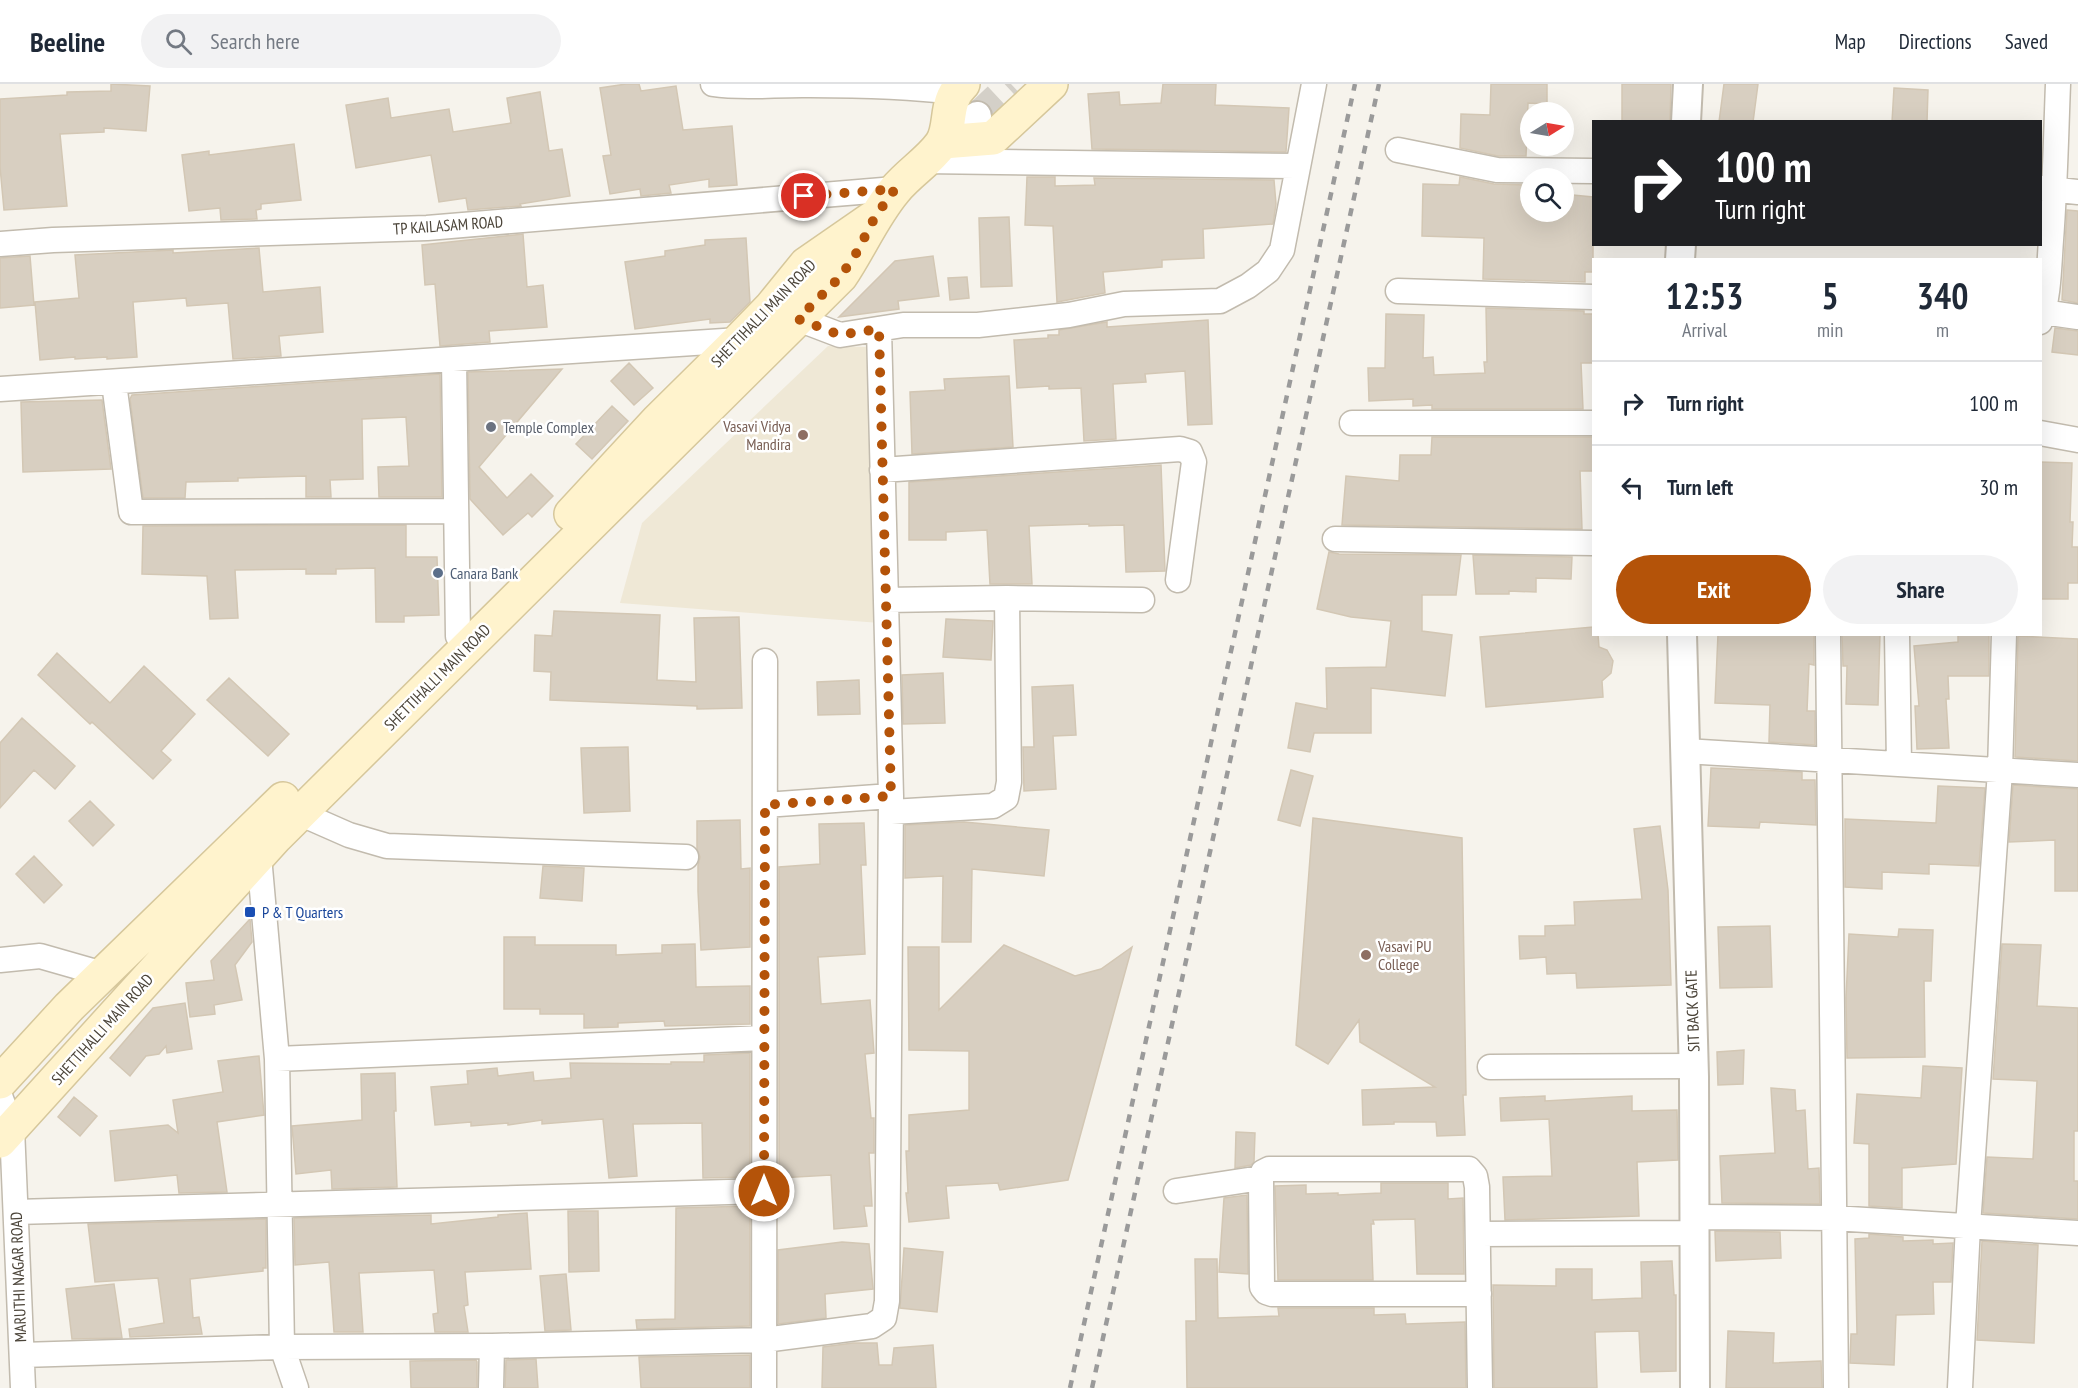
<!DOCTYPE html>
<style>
:root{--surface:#fff;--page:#f2f2f3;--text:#1f2937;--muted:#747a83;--line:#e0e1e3;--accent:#b45309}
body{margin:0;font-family:"PT Sans Narrow",sans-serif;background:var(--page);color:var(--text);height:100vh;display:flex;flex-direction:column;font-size:22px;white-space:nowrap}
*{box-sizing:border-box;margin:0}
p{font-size:20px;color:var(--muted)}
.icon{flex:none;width:33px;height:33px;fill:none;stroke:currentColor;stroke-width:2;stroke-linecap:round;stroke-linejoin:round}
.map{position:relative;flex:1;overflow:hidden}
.sheet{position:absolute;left:1592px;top:174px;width:450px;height:378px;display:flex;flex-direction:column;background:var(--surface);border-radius:0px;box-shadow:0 6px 24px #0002}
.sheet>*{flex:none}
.top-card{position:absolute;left:1592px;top:36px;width:450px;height:126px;border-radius:0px;box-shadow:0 6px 24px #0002;background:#202124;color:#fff;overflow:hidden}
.needle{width:39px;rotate:79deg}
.tools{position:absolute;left:1520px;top:18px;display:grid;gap:12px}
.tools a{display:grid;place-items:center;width:54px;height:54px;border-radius:50%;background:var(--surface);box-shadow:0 6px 24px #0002;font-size:30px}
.pin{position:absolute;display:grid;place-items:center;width:51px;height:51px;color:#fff;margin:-26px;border:3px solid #fff;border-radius:50%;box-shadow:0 2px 6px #0007}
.me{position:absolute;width:66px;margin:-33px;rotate:0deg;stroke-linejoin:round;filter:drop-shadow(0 0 4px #0008)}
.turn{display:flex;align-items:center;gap:21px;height:126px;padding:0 24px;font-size:27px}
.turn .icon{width:78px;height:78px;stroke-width:2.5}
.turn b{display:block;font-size:42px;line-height:51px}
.eta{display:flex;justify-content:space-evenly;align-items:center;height:102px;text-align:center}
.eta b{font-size:36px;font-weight:700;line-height:42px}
.cta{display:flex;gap:12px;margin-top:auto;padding:12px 24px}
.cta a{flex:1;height:69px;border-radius:36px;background:var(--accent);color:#fff;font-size:24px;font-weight:700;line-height:69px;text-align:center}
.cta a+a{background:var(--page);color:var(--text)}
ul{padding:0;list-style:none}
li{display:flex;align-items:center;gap:18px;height:84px;padding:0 24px;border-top:2px solid var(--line)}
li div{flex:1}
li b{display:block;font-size:22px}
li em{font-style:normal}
header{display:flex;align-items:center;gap:36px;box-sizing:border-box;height:84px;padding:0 30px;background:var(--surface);border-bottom:2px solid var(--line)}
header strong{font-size:28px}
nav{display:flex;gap:33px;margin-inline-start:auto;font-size:21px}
.search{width:420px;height:54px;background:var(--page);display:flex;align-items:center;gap:15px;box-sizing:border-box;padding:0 21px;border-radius:33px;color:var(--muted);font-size:22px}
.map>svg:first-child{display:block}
.education{fill:#efe8d6}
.building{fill:#d8cfc1;stroke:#d3c7b4;stroke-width:1.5}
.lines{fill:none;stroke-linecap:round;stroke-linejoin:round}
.tertiary-tunnel{stroke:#d4d0c8;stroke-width:28;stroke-dasharray:28 14;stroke-linecap:butt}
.minor-casing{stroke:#c2bbae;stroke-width:27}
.tertiary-casing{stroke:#c2bbae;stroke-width:32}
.secondary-casing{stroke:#d6c79b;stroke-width:36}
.minor{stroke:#fff;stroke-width:24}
.tertiary{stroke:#fff;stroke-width:28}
.secondary{stroke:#fff3cd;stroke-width:33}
.rail{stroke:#9a9a9a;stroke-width:4.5;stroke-dasharray:8 8;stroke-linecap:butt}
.route{stroke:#b45309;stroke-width:10;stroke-dasharray:0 18}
.worship-dot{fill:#6b7280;stroke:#fff;stroke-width:2}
.education-dot{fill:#8d6e63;stroke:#fff;stroke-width:2}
.service-dot{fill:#5c6f8a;stroke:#fff;stroke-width:2}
.transit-dot{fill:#1a4fb4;stroke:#fff;stroke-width:2}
.labels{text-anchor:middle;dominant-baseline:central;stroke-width:5;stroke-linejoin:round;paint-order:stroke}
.street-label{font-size:16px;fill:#4b4439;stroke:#fff}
.education-label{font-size:16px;fill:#785e54;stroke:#fff;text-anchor:end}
.worship-label{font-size:16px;fill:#5b616d;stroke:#fff;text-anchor:start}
.service-label{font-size:16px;fill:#4e5e75;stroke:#fff;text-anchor:start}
.transit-label{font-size:16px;fill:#164399;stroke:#fff;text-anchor:start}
</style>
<header>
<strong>Beeline</strong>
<div class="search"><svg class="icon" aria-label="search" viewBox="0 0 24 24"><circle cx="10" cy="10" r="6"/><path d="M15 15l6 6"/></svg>Search here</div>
<nav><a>Map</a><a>Directions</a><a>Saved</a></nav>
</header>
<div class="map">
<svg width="2078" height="1304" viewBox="0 0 2078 1304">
<rect width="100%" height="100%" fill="#f6f3ec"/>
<path class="education" d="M828,262l40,1 12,276 -260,-20 22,-80z"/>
<path class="building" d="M111,0l39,2 -4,45 -42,-3v4l-44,2 7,72 -63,4 -4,-43v-68l67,-4v-3l44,-1z
M626,0h13l2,7 35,-5 7,44 49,-4 5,59 -28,2v-8l-40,6 2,8 -30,3 -1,-7 -30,5 -7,-38 8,-1 -11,-67z
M1163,0h53l-1,21 74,3 -3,44 -194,-3 -4,-55 31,-2 1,13 41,-2z
M1491,0h56v20l-19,-1 -2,53h-28l-38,-8 1,-34 29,1z
M1622,0h49l-1,38h-48z
M1724,0h34l-5,38h-34z
M1894,4l34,2 -1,32h-35z
M540,8l9,59 13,-2 8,47 -50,8 1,2 -53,4 -2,-12 -27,4 -8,-47 -75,13 -10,-63 42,-7 3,20 58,-9 4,23 58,-9 -4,-25z
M294,60l7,56 -40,4v5l-5,1 1,9 -36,1 -1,-12 -31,3 -7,-56 27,-4v4z
M1027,93h28v9l40,-1 -1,-7 180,2 2,24 -3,20 -70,5 1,29 -42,2v7l-59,5 2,21 -48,9 -4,-76 -28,-1z
M1460,93l34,7 32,1 -1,8h5v19h33v-18l30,3v75h-8v10l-102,-3 1,-41 -62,-2 1,-52 36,1z
M2067,126l11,1v92l-16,-3z
M1009,133l3,69 -31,1 -2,-69z
M523,150l4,53 16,-2 4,42 -58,4 1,11 -50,4 -5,-62 -10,1 -3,-40z
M746,154l4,64 -20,20 -20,1v-4l-75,10 -10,-67 40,-6v-5l40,-6v-5z
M259,164l4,44 57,-5 3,45 -44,4 2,20 -48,3 -5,-56 -41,3 -1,-8 -53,4 4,55 -30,2v-2l-32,2v-2l-35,3 -5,-58 44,-4 -4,-43 98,-5v3z
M30,172l4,49 -34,3v-50z
M933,172l6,40 -41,5 1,8 -60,8 56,-56z
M967,193l2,21 -19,2 -2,-22z
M1486,224l98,3v3h9v49h-12l2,46h-151v-4l-19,1v-7l-44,2 -1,-33h17l1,-54 38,1 -1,43 10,-1 1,18 51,-2 -1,-11h3z
M1208,236l4,104 -24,1 -3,-54 -40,3 1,8 -33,2 3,55 -32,2 -3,-53 -32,1v-3l-32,2 -3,-48 34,-2v-3h11v-5l48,-8v5z
M2055,244l23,3v24l-26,-3z
M629,279l24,25 -19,17 -23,-24z
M562,285l-83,98 28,31 24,-24 22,22 -21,21 -4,-4 -25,22 -33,-36 -2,-127z
M440,290l2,123h-63l-1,-30 31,-1 -3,-49 -44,2 1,60 -33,1 1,17h-25v-21l-68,2v3l-52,1 -1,16h-42l-13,-99 2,-4z
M1009,292l4,71 -101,7 -2,-62 35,-2 -1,-11z
M102,316l9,69 -88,3 -2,-70z
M612,322l16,15 -36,38 -16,-15z
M1432,353h161v34h-13l2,58 -240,-4 4,-49 53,5 1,-26h31z
M2040,378l32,1 -2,59h3l-1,25h6v36h-10v16h-28z
M1161,381l4,106 -39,1 -2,-47 -35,1v-2l-60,2 3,58h-42l-3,-54 -41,2v8h-37v-58z
M406,441v32h31l2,58 -35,1v6h-28l-1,-54 -39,1v5h-30v-5l-71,1 3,48 -28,1 -3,-43 -65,-2 1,-48z
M1329,468l10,2 122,1 -5,40h-34v36l30,4 -7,61 -74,-8v45h-57l-4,19 -22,-4 8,-45 31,6 -1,-41 60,-1 5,-46 -40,-4 -34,-8z
M1473,471l99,2 -1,22 -35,-1v14l-27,-1v3h-33z
M554,527l106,4 -3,65 39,2 -2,-64 45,-1 3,91 -45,1v-3l-147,-6 1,-28 -17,-1 1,-36 17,1z
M946,535l47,2 -2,39 -48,-3z
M1593,543v7h5l1,13 8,3 6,11 -2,12 -9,8 1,16 -117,10 -6,-70z
M1718,550h96v31l-5,-1 -2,47h8v34l-46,-3 1,-37 -55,-2z
M1842,550h38l-2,71 -32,-1 1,-38h-4z
M1958,550h31v42h-41l1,23h-3l3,49 -32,1 -2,-43h4l-5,-60 44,-4z
M2018,552l60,3v122l-63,-4z
M57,569l53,50 34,-37 51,48 -34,37 10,9 -18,19 -61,-57 -2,2 -52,-49z
M943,589l2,50 -42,1 -1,-49z
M229,594l60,56 -21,22 -61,-56z
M859,596l1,34 -42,1 -1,-33z
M1073,601l3,50 -23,1 3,53 -32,2 -1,-44h11l-2,-60z
M22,634l53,48 -20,23 -21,-19 -34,38v-65z
M628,663l2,64 -46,2 -3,-65z
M1711,684l91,4v8h13l1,45 -56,-3 -1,6 -51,-2z
M1291,686l22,6 -13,50 -22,-6z
M2013,701l65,4v102h-23v-51l-46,2z
M1938,702l47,2 -6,78 -50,-2v10l-47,-2v17l-37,-2v-68l91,4z
M90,717l24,24 -21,21 -24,-25z
M1313,734l149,20 4,257h-3l2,40 -28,1 -1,-14h-42v2l-31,1 -1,-35 73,-3 -75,-45 -1,-22 -31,44 -32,-19z
M740,736l1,49 9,-1v79l-49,3 -3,-59v-26l2,-8 -3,-8v-28z
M964,738l85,8 -5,46 -72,-7 -1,73h-29l1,-66 -38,2v-53z
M864,739l2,42h-5l4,89 -47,3 3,47 49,-4 4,53 -9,1 6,64h3v35h-5l3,53h-8l3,20 -33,3 -3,-54 -52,3v-311l41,-3 -1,-40z
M1660,742l8,64 3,95 -94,3 -1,-15 -29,1 -1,-17 -26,2 -1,-23h26v-10l30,-1 -1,-23 68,-3 -8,-70z
M34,772l28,29 -18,18 -28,-29z
M543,782l41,2 -2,33 -42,-3z
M250,835l2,23 -17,23 7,35 -28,5 1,9 -25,3 -4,-34 28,-3 -3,-19z
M1770,842l2,61 -52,1 -2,-61z
M1899,845l34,1 -2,51h-7l1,76 -78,1 -1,-60 3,-64 49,3z
M504,853h31v8h81v10l46,-2v-8l33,-1 1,43 54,-1v38l-85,2 -1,-5 -46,2v4l-34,1v-14h-44v-5h-36z
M2002,860l39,1 -4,61 41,2v123h-4v50h4v38l-95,-6 4,-56 46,2 4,-78 -44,-2z
M1004,861l71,31 26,-7 31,-22 -64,233 -68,10 -2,-7 -52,3 3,32 -40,4 -3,-29h2l-2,-42h3v-36l60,-5v-59l-60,-1 -1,-103h31v63z
M185,919l7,46 -25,4 -1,-7 -7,8 -13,2 -16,20 -20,-18 43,-50z
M1744,966l-1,34 -25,1 -1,-33z
M750,969v124l-47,1 -1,-55 -69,1 4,52 -28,2 -6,-59 -61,5v-4l-34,5v-2l-37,3v-4l-36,3 -4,-38 37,-3 -1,-13 30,-3 1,8 35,-4 1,9 37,-3 -1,-15 101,1v-2h33v-7z
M259,972l5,59 -47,7 10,70 -48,1 -2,-18 -62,6 -5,-50 58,-6 10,8 -5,-33 50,-8 -5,-31z
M1923,982l39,2 -6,96 -54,4v40l-33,-2v-62l-15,-1 3,-49 64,4z
M395,989l1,38h-2l3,76 -65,2 -1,-19 -35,4 -4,-48 70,-6 -1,-46z
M1771,1004l24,2 1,21 9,-1 3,59 11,-1 1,36 -98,-1 -2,-47 55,-3z
M1545,1012v5l87,-5v15l45,-1 1,50 -41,2 2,54 -134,4 -2,-43 49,-1 -3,-57 -48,2 -1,-23z
M74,1013l23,19 -17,20 -22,-19z
M1236,1048l19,1 -1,29 -3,3 -16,3z
M1381,1099h67v16l15,-1 1,76h-47l-2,-55 -42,1 1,4h-3l2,56h-95l-3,-94 31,-1v9l32,-1v2l43,-2z
M1247,1111l1,79 -29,-2 5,-74z
M750,1122v120l-113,3 -1,-9 39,-1 1,-111z
M568,1127h30l1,60 -30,1z
M527,1129l4,56 -66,3 3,33 -4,1 4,26h-33l-2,-18 5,-1 -4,-43 -75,3 4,59h-29l-5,-70 -34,3 -1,-47 137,-3v9l67,-7v-2z
M266,1135v49h-3v3l-73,8 3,39 6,-1 3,17 -72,3 -1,-8 35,-6 -6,-45 -63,4 -7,-58z
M1715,1147l65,1 1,26 -65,3z
M1869,1150l34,3v4l30,-1v4l20,-1 -2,39h-18l1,32 -38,1 -2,50 -44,-2 1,-29h6l-2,-95 14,-1z
M1982,1157l56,4 -4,98 -57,-3z
M842,1158l27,2 4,45 -48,5 1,24 -48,6v-74z
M904,1164l39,4 -6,60 -37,-4z
M1195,1175h22l1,59 61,-2 -1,-8h96v7l31,-1 1,10 59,-2 1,66h-279l-1,-67h10z
M1672,1177l2,34h2v76l-35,1 -2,-41 -44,1 2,56h-103l-1,-103 63,1v-17h36v31l50,-2 -1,-36z
M566,1190l5,56 -26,1 -5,-55z
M114,1200l8,54 -50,1 -6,-50z
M1728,1247l46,2 -1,30 48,-2 1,27h-96z
M853,1259h24l2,22h13l2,-17 39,-3 3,43h-114l1,-41z
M750,1271v33h-109l-2,-31z
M536,1275l2,29h-33l1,-28z
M476,1276l1,2v26h-66l-1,-27z"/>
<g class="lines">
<path class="tertiary-tunnel" d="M977,32l34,-32"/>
<g class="minor-casing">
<path id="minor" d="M713,0c32,5 65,0 97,1 48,0 97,1 144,7
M1398,66l99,20 96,1
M923,77l373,5
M2040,104l38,4
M0,160l53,-4 374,-12 468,-39
M1398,207l195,6
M2043,228l35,5
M798,235l42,16 63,-10h75l91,-10 55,-11 96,-3 28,-15 20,-15 14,-21 32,-166
M2040,238c9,-25 9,-55 11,-82 4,-52 5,-104 7,-156
M454,276l4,276
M114,299l17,129 325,-1
M0,305l739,-49 6,4
M1352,339h241
M2040,349l38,7
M882,386l298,-21 10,3 4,10 -16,118
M1335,455l258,4
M886,516l121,-2 135,2
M1828,550l8,754
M1897,550l2,130
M1685,667l393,24
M765,721l126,-9
M891,728l102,-6 13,-8 3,-16 -2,-184
M299,729l50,22 38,11 299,11
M258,761l19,214 5,288 14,41
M0,876l40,-4 63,18
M277,975l487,-21
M1490,983l203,-1
M0,1012l12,32 11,260
M1176,1107l85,-13
M16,1128l748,-21
M1695,1133l138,1 245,15
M1478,1150l216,-1
M1479,1210h-207l-6,-2 -4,-5 -1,-109 2,-6 6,-3h200l6,7 2,11 3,201
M22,1271l260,-8 210,-1 272,-6 108,-14 12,-8 3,-17 4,-505 -12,-467
M491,1304l1,-42
M764,1304l1,-727
M1960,1304l8,-162 32,-455 4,-137"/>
</g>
<g class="tertiary-casing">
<path id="tertiary" d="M1686,38l2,-38
M943,58l34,-26
M1680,176l1,-16
M1682,550l12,443 1,311"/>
</g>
<g class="secondary-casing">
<path id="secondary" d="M943,58l50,-4 58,-54
M571,430l87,-94 81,-80 32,-33 35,-43 65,-45
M0,998l69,-75 214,-208
M0,1057l276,-304 565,-561c19,-28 32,-60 54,-86 14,-17 34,-29 46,-46 12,-17 2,-42 22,-60"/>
</g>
<use href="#minor" class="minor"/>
<use href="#tertiary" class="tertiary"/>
<use href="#secondary" class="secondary"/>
<path class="rail" d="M1070,1304l285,-1304
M1092,1304l287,-1304"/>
</g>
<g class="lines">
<path class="route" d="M764,1107l1,-386 126,-9 -12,-467 -39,6 -42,-16 43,-43 16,-24 18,-35 20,-28 -91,7"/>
</g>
<circle class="worship-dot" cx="491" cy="343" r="6"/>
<g class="education-dot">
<circle cx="803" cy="351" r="6"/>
<circle cx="1366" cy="871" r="6"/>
</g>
<circle class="service-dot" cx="438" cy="489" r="6"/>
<rect class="transit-dot" x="244" y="822" width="12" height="12" rx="3"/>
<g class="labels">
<g class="street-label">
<text transform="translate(448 141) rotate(-4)">TP KAILASAM ROAD</text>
<text transform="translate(763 229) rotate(-46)">SHETTIHALLI MAIN ROAD</text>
<text transform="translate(437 593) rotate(-45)">SHETTIHALLI MAIN ROAD</text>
<text transform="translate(1692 927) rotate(-92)">SIT BACK GATE</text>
<text transform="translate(102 945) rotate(-48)">SHETTIHALLI MAIN ROAD</text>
<text transform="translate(18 1193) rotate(-92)">MARUTHI NAGAR ROAD</text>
</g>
<g class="education-label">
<text x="791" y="342">Vasavi Vidya<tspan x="791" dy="18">Mandira</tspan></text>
<text x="1378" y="862" text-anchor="start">Vasavi PU<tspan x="1378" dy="18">College</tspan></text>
</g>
<g class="worship-label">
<text x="503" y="343">Temple Complex</text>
</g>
<g class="service-label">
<text x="450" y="489">Canara Bank</text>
</g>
<g class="transit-label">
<text x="262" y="828">P &amp; T Quarters</text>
</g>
</g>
</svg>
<div class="tools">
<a><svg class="needle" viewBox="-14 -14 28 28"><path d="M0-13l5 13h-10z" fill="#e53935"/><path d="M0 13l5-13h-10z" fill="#747a83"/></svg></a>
<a><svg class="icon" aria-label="search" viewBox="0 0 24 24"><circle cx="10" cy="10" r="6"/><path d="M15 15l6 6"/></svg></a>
</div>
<div class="pin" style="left:804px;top:112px;background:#d93025"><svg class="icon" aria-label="arrive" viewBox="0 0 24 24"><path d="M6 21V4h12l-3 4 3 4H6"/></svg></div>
<svg class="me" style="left:764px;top:1107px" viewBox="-20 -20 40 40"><circle r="17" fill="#b45309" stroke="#fff" stroke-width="3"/><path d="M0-11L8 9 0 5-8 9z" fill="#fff"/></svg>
<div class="top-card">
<div class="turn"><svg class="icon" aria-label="right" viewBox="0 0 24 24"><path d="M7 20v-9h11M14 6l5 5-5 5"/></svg><div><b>100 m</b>Turn right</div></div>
</div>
<section class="sheet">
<div class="eta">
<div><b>12:53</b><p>Arrival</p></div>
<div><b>5</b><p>min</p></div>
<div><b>340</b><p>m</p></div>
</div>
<ul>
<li><svg class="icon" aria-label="right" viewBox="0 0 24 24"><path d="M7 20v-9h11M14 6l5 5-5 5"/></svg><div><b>Turn right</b></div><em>100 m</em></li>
<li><svg class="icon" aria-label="left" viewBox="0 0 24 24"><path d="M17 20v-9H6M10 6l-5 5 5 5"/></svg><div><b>Turn left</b></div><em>30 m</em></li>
</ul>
<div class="cta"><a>Exit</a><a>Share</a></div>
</section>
</div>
